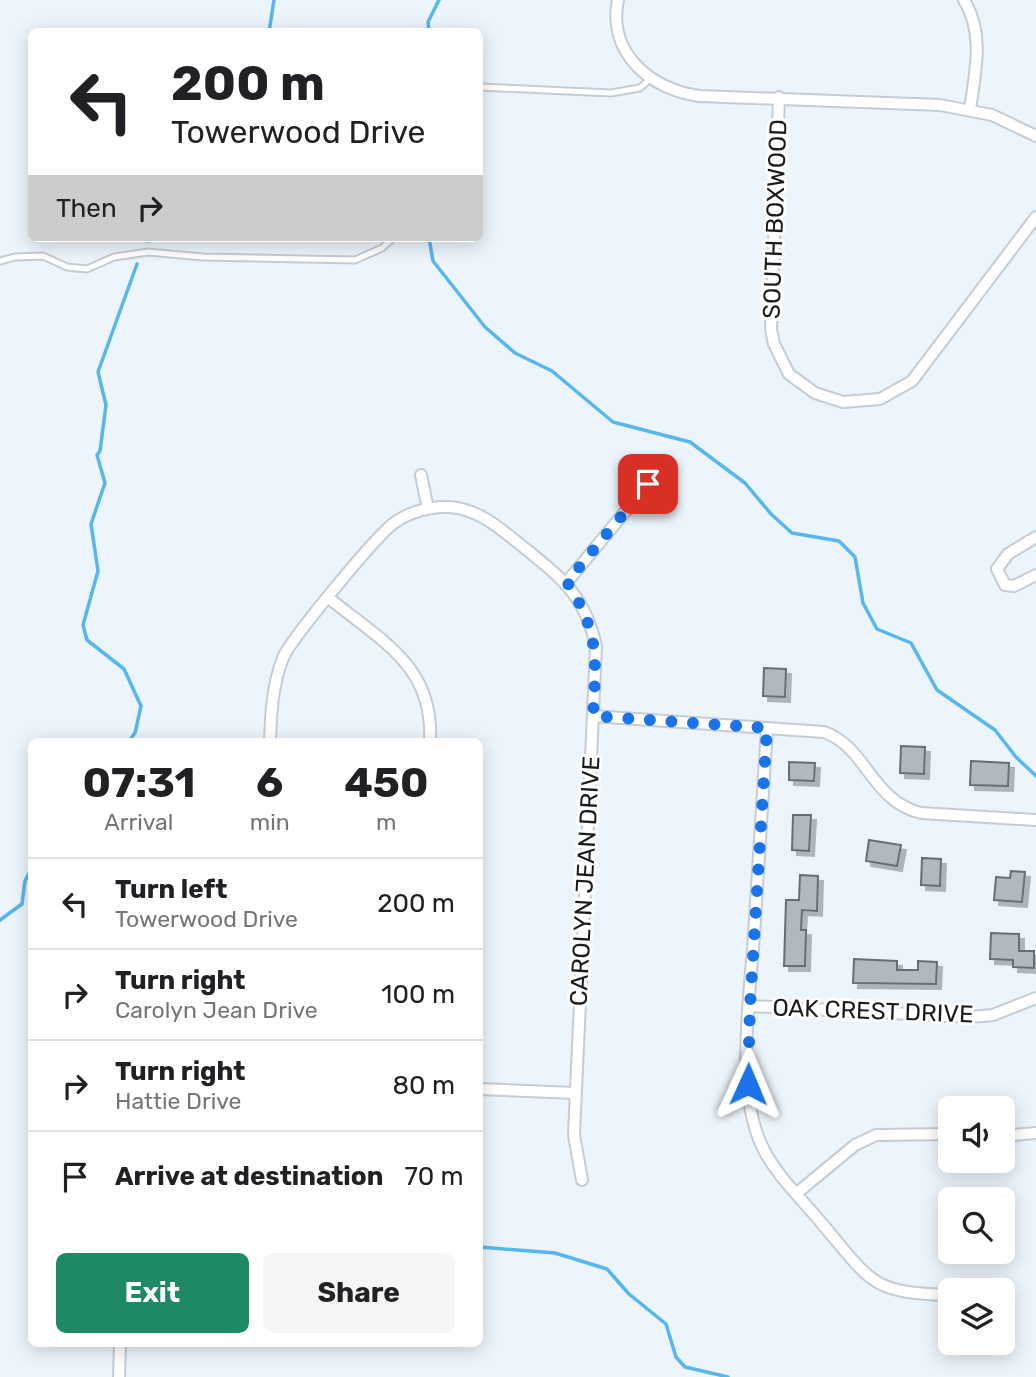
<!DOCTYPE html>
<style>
:root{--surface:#fff;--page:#f6f6f6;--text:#202124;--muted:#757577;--line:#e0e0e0;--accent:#1f8865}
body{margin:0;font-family:Rubik,sans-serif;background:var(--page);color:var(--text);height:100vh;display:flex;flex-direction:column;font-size:26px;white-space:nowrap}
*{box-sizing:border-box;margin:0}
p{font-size:23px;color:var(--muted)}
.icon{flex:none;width:38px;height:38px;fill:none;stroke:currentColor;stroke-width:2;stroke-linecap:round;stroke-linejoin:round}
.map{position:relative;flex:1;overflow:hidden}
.panel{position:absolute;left:28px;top:738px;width:455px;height:609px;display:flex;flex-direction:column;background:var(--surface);border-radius:10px;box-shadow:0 4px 18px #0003}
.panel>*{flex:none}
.banner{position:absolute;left:28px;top:28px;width:455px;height:214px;border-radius:10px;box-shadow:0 4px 18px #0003;background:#fff;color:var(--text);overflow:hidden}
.controls{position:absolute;left:938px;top:1096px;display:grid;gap:14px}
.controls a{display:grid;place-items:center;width:77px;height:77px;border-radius:10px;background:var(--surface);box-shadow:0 4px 18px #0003;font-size:35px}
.pin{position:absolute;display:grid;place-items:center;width:60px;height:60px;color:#fff;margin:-30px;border-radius:14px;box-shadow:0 4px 10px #0006}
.me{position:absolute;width:77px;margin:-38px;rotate:1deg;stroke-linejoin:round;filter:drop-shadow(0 0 5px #0008)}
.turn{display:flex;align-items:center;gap:24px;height:147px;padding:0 28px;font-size:32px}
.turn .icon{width:91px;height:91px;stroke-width:2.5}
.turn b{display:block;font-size:49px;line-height:60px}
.then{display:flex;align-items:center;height:66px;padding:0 28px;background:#0003;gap:14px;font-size:26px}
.eta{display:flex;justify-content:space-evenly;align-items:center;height:119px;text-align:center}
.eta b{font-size:42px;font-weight:700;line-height:49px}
.primary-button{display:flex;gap:14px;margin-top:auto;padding:14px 28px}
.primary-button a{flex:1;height:80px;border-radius:10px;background:var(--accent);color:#fff;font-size:28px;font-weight:700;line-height:80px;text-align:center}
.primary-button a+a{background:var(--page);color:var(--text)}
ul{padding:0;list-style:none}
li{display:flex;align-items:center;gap:21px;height:91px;padding:0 28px;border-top:2px solid var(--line)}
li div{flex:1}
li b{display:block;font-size:26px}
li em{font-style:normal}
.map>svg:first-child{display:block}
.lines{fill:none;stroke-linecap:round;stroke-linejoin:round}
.stream{stroke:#57b6ec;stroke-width:3.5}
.building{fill:#b1b8bf;stroke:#676e74;stroke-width:2;filter:url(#shadow)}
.service-casing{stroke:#c5ccd4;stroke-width:9}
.minor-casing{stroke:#c5ccd4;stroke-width:14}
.service{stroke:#fff;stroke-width:5}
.minor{stroke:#fff;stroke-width:10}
.route{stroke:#1a73e8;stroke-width:12;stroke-dasharray:0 21.6}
.labels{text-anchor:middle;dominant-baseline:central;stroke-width:6;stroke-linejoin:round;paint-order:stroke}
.street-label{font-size:24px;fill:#191c1e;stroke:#fff}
</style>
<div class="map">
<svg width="1036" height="1377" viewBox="0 0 1036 1377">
<defs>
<filter id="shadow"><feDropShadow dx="5" dy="5" stdDeviation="0" flood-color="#0004"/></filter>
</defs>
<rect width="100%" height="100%" fill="#edf5fc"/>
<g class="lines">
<path class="stream" d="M269,32l5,-32
M429,32l-1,-10 11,-22
M429,238l4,23 52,66 30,26 37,18 61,51 77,20 55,41 26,31 21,19 47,8 16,16 8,46 14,26 34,14 26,47 58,40 21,27 20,19
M148,241l2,-3
M128,742l7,-9 6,-27 -17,-37 -37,-29 -4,-15 15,-54 -7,-47 14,-41 -8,-28 3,-4 6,-46 -8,-33 39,-108
M0,920l22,-16 3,-23 7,-14
M480,1247l75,6 52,16 22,25 37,30 10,33 9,10 43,10"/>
</g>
<path class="building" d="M764,668l22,1 -1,28 -22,-1z
M901,746l24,1 -1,27 -24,-1z
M971,761l38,2 -1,23 -38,-1z
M789,762l26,1 -1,18 -25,-1z
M793,815h18l-2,36 -17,-1z
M869,840l32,5 -4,21 -31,-5z
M922,858l19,1 -1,27 -19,-1z
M1011,871l14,1 -3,30 -28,-2 2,-23 14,1z
M800,875l18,1 -1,35 -15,-1 -1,20h5l-1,36h-21l2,-66h13z
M991,933l28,1v17h15v17l-21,-1v-7l-23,-1z
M854,959l43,2v9h21v-9l19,1 -1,22 -83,-1z"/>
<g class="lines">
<g class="service-casing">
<path id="service" d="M480,87l131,6 29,-5 10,-9
M0,261l15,-4 28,-1 24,11 20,2 27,-12 34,-5 55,5 152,3 27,-12 11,-10"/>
</g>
<g class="minor-casing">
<path id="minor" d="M618,0c-11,53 33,90 82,96l240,9 52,10 44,21
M964,0c21,34 11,72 6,110
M779,97l-8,232 3,15 15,30 26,19 28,9 37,-3 32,-18 124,-164
M421,475l7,34
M1036,537l-28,17 -11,15 8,16 9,1 22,-11
M567,582l81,-98
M329,598c53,44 105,67 101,144
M593,716l231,16c43,15 47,69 97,81l115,7
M767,728c-4,69 -9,138 -13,207 -4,62 -19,154 8,211 14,30 41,54 62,80 48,57 48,67 126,69
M270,742c1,-29 2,-56 13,-84 7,-18 94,-123 111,-135 15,-11 37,-17 55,-16 32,2 55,25 78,43 37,30 58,47 69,96l-22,489 8,45
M750,1006l221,11 22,-2 43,-17
M480,1089l95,4
M1003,1136l33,-3
M797,1193l58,-48 21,-10 74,-1
M119,1377l1,-33"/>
</g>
<use href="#service" class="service"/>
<use href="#minor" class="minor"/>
</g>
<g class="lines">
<path class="route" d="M648,484l-81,98c33,52 29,76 26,134l174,12 -17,278 -2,78"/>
</g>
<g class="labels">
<g class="street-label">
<text transform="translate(775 219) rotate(-88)">SOUTH BOXWOOD</text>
<text transform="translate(585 881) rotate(-87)">CAROLYN JEAN DRIVE</text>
<text transform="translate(873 1011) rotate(2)">OAK CREST DRIVE</text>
</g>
</g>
</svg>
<div class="controls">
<a><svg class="icon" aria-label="sound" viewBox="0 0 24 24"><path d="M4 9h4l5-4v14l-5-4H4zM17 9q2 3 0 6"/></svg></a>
<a><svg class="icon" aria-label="search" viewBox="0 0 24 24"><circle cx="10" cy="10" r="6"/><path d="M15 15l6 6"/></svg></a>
<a><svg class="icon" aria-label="layers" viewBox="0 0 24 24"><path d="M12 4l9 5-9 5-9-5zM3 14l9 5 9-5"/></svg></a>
</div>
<div class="pin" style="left:648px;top:484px;background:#d93025"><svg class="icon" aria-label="arrive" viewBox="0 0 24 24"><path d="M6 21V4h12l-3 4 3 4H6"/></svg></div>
<svg class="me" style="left:748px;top:1084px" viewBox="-20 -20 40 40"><path d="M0-17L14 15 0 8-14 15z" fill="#1a73e8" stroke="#fff" stroke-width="4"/></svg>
<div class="banner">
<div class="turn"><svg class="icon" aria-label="left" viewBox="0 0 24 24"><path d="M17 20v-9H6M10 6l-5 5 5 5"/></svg><div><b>200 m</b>Towerwood Drive</div></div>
<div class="then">Then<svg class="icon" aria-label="right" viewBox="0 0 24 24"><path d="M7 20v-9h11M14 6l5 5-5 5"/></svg></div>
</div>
<section class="panel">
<div class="eta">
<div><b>07:31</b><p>Arrival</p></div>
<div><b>6</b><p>min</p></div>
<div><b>450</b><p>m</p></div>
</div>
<ul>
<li><svg class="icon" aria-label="left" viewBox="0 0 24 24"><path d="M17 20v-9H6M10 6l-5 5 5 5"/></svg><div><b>Turn left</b><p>Towerwood Drive</p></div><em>200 m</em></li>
<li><svg class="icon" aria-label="right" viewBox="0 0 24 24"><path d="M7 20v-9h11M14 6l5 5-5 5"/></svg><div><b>Turn right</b><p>Carolyn Jean Drive</p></div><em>100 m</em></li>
<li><svg class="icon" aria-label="right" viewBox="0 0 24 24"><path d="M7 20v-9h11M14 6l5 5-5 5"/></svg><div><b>Turn right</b><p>Hattie Drive</p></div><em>80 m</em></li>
<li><svg class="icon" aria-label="arrive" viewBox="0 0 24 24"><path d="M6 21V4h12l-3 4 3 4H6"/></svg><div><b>Arrive at destination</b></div><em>70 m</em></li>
</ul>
<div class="primary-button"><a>Exit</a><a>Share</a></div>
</section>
</div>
